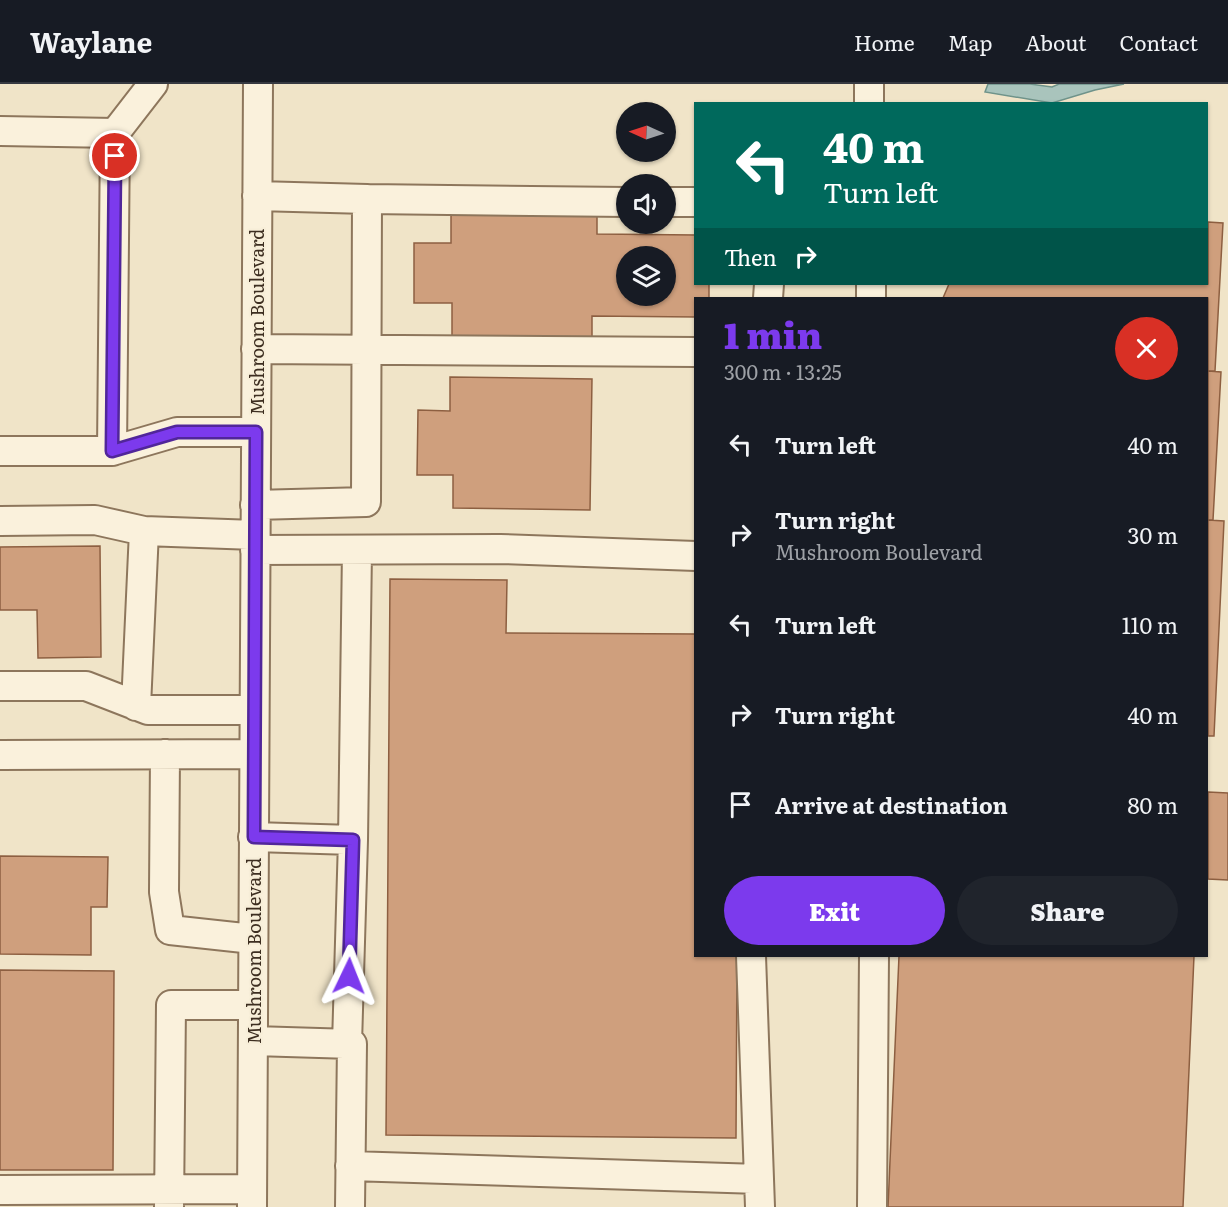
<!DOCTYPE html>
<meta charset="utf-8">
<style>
:root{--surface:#171b24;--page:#20242c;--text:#f1f3f6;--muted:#9ea1a6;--line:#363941;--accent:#7c3aed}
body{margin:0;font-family:Literata,serif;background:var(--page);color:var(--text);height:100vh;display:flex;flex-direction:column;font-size:22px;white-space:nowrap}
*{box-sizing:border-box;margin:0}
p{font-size:20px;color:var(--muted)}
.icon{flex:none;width:33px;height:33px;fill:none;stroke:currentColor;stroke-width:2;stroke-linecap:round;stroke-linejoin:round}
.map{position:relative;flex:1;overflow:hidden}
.drawer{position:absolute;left:694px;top:213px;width:514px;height:660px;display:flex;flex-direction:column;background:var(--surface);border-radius:0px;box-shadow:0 2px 4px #0004}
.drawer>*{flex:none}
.banner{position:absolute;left:694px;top:18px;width:514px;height:183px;border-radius:0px;box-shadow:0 2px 4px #0004;background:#00695c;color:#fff;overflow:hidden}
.needle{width:39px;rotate:273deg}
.tools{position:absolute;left:616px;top:18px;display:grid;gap:12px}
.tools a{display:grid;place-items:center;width:60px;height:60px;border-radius:50%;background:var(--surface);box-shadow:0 2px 4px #0004;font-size:30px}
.pin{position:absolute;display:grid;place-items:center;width:51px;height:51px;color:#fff;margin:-26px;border:3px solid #fff;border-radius:50%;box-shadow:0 2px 6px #0007}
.me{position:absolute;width:66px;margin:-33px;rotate:2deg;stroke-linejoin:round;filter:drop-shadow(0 0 4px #0008)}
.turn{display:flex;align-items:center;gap:21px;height:126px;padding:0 30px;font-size:27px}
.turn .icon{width:78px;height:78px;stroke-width:2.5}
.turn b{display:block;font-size:42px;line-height:51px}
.then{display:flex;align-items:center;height:57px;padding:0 30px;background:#0003;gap:12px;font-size:22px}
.round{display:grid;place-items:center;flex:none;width:63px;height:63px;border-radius:32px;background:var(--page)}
.headline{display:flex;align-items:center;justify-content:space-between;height:102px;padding:0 30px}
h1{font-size:36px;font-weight:800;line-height:45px;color:var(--accent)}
.cta{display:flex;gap:12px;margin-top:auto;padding:12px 30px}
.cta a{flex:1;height:69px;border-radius:36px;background:var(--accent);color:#fff;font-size:24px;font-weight:800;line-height:69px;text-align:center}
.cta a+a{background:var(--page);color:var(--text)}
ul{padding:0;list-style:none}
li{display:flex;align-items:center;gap:18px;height:90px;padding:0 30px}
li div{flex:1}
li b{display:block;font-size:22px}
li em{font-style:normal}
header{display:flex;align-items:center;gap:36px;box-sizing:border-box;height:84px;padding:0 30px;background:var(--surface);border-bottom:2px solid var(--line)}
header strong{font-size:28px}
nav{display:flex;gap:33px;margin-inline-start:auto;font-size:21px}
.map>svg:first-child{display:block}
.water{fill:#a9c4bc;stroke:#6f938a;stroke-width:1.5}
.building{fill:#cf9f7d;stroke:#8d5f41;stroke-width:1.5;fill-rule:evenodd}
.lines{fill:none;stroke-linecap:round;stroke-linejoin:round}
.minor-casing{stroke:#8d765c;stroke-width:32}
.minor{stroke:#faf1dc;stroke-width:28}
.route-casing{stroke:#51269a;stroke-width:15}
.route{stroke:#7c3aed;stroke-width:10}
.labels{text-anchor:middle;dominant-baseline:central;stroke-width:4.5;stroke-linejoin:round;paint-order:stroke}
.street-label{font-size:18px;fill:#3d2e20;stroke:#f7eed8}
</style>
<header>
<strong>Waylane</strong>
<nav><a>Home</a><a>Map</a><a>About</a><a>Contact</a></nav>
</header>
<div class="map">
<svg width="1228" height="1123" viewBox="0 0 1228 1123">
<rect width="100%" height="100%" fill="#f0e4c8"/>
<path class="water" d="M988,0h42l22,3 7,-3h65l-29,6 -43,13 -67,-11z"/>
<path class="building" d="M451,126h146v24l99,1v49h13v14h-13v19l-104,-1v27l-140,-1v-39h-38v-60h37zM627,172h39v40h-39z
M1208,138l15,1 -8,148h-7v-73h-265l6,-14h259z
M1208,287l13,1 -8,148h-5z
M450,293l142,2 -2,131 -137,-2v-33h-36l1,-65 32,1z
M1208,436l16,1 -10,215h-6z
M100,462l1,111 -63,1 -1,-48h-37v-63z
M390,495l117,1 -1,53 190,1v322h41l-1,182 -350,-3z
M1208,708l20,1v87l-20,-1z
M0,772l108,1 -1,50h-16v48l-91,-1z
M899,872h295l-11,251h-295z
M0,886l114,1 -1,199h-113z"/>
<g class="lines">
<g class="minor-casing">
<path id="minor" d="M869,0v20
M0,47l115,2 38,-49
M367,115l260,3
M666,118h30
M871,200v14
M768,214l1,-14
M256,265l440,3
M0,367h112l65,-19h79
M112,367l3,-318
M255,421l111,-3 1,-303 -110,-3
M0,437l95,-1 49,11 111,4
M255,466l245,-1 196,7
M0,602h86l62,24h106
M136,622l8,-175
M165,670l-1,138 6,38 83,9
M0,671l254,-1
M253,753l100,3 4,-290
M751,872l9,251
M253,957l99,3 -2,163
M347,960l6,-204
M350,1082l409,13
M0,1106l252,-1
M169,1123l2,-202h82
M252,1123l6,-1123
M872,1123l2,-251"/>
</g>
<use href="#minor" class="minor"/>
</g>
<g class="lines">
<g class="route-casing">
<path id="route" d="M115,72l-3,295 65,-19h79l-2,405 99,3 -4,136"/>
</g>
<use href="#route" class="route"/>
</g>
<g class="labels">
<g class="street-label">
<text transform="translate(256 238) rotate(-90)">Mushroom Boulevard</text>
<text transform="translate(253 867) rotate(-90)">Mushroom Boulevard</text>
</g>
</g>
</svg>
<div class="tools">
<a><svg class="needle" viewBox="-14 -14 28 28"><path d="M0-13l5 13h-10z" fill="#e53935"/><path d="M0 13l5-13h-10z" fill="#9ea1a6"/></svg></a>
<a><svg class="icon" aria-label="sound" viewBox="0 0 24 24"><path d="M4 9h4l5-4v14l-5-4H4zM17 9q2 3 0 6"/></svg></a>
<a><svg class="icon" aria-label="layers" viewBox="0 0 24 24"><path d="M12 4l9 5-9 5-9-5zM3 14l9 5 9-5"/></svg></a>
</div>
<div class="pin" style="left:115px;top:72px;background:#d93025"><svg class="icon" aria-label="arrive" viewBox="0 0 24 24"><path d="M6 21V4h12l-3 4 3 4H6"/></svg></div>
<svg class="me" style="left:349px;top:892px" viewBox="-20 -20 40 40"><path d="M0-17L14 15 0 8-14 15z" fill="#7c3aed" stroke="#fff" stroke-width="4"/></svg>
<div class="banner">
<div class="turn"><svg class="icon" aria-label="left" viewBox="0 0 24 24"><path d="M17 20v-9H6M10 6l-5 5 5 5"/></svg><div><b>40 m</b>Turn left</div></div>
<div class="then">Then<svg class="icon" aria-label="right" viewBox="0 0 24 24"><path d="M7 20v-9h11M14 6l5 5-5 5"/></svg></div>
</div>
<section class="drawer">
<div class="headline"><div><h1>1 min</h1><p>300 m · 13:25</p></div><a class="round" style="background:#d93025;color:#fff"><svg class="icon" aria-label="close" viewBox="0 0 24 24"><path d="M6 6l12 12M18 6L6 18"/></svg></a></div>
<ul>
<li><svg class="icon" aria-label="left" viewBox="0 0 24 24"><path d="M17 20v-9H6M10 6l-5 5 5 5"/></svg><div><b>Turn left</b></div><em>40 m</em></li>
<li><svg class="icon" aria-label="right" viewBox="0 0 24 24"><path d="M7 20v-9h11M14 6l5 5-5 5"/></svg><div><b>Turn right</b><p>Mushroom Boulevard</p></div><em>30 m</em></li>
<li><svg class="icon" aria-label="left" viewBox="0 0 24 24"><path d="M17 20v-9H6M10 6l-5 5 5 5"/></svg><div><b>Turn left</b></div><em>110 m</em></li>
<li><svg class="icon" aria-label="right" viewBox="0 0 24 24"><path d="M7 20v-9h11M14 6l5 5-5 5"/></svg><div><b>Turn right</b></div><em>40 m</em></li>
<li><svg class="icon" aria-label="arrive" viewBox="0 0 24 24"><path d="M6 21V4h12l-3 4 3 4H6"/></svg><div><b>Arrive at destination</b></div><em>80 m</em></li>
</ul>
<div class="cta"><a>Exit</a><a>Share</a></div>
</section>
</div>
